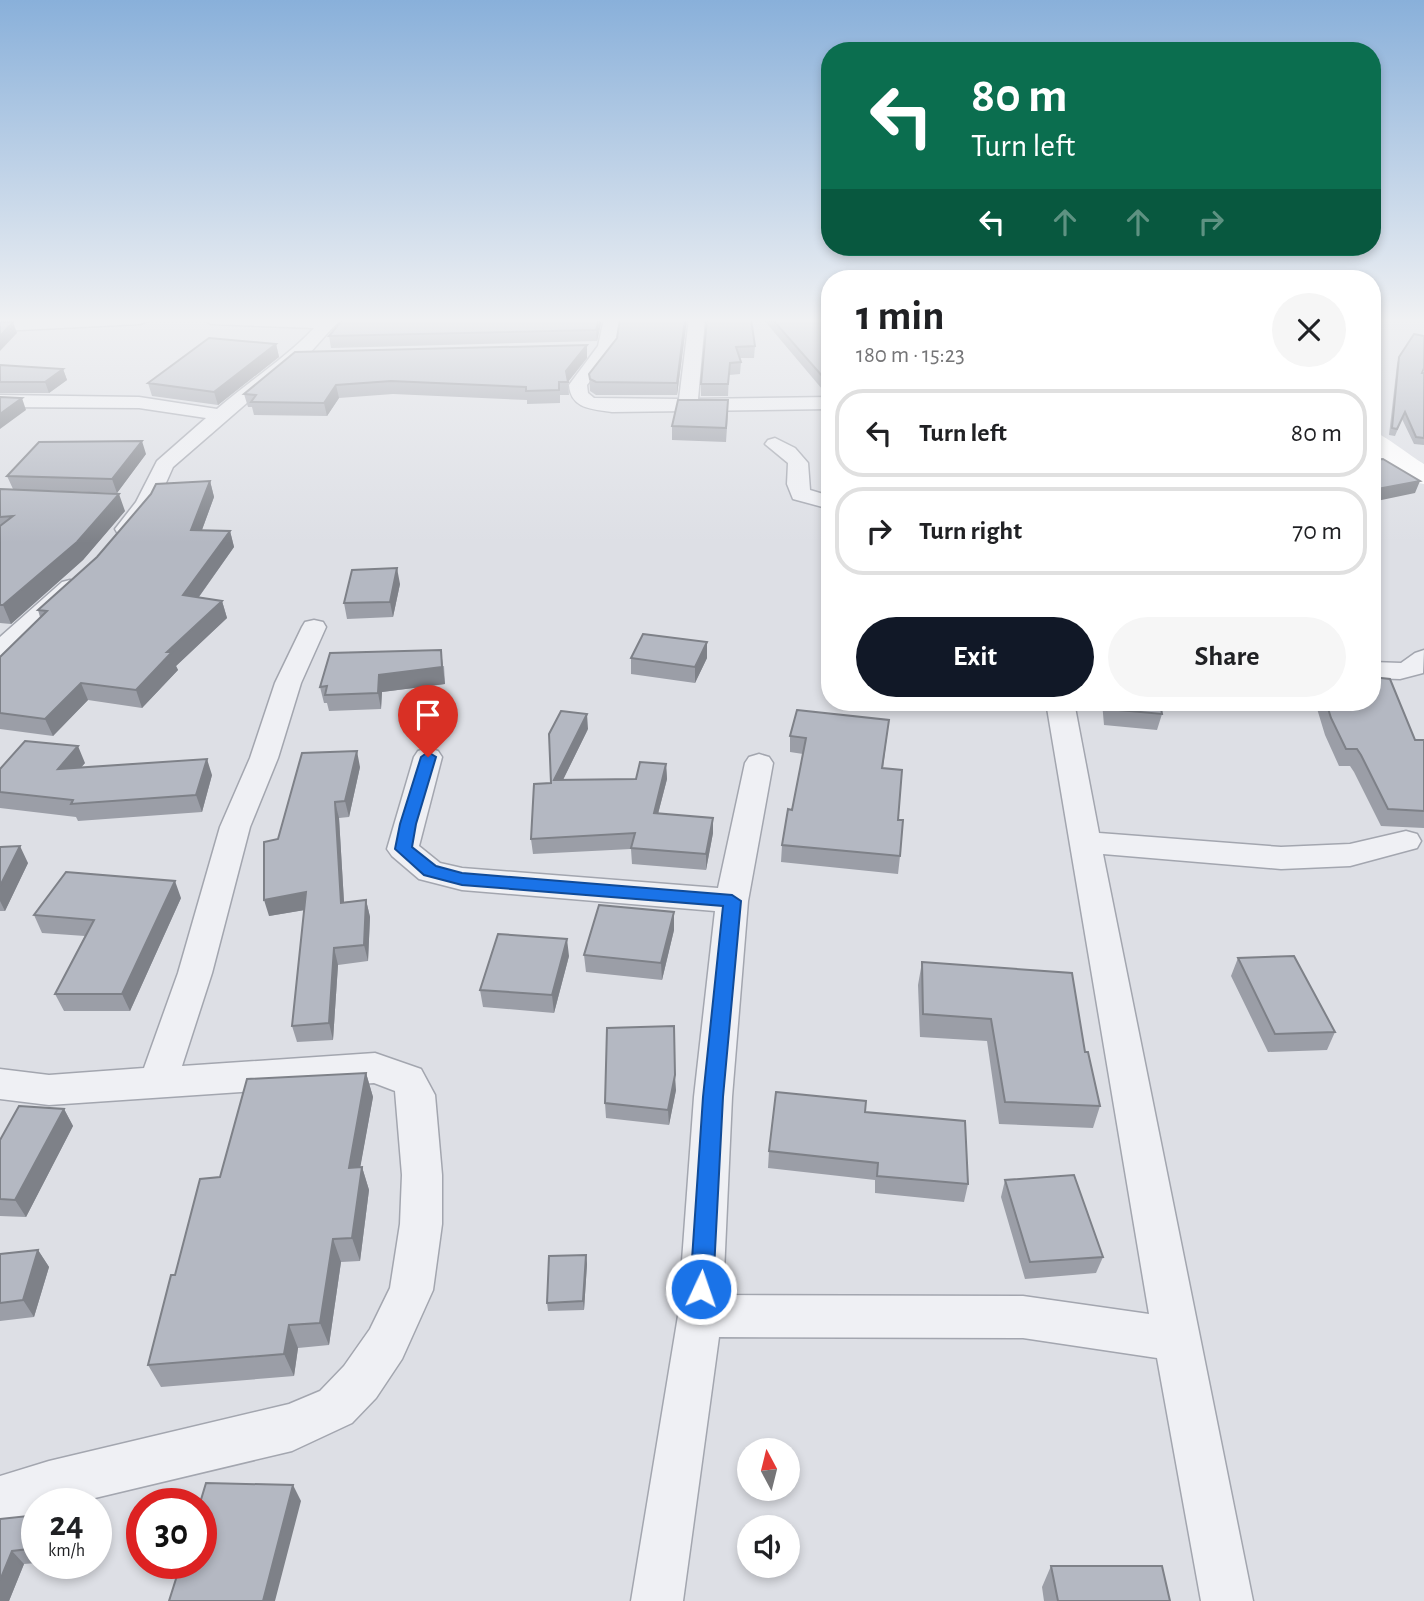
<!DOCTYPE html>
<meta charset="utf-8">
<style>
:root{--surface:#fff;--page:#f6f6f6;--text:#202124;--muted:#757577;--line:#e0e0e0;--accent:#111827}
body{margin:0;font-family:"Alegreya Sans",sans-serif;background:var(--page);color:var(--text);height:100vh;display:flex;flex-direction:column;font-size:26px;white-space:nowrap}
*{box-sizing:border-box;margin:0}
p{font-size:23px;color:var(--muted)}
.icon{flex:none;width:38px;height:38px;fill:none;stroke:currentColor;stroke-width:2;stroke-linecap:round;stroke-linejoin:round}
.map{position:relative;flex:1;overflow:hidden}
.sheet{position:absolute;left:821px;top:270px;width:560px;height:441px;display:flex;flex-direction:column;background:var(--surface);border-radius:28px;box-shadow:0 4px 10px #0003}
.sheet>*{flex:none}
.hud{position:absolute;left:821px;top:42px;width:560px;height:214px;border-radius:28px;box-shadow:0 4px 10px #0003;background:#0b6e4f;color:#fff;overflow:hidden}
.needle{width:46px;rotate:353deg}
.tools{position:absolute;left:737px;top:1438px;display:grid;gap:14px}
.tools a{display:grid;place-items:center;width:63px;height:63px;border-radius:50%;background:var(--surface);box-shadow:0 4px 10px #0003;font-size:35px}
.speed{position:absolute;left:21px;top:1488px;display:flex;gap:14px;font-size:35px;font-weight:700;text-align:center}
.speed>*{display:grid;place-content:center;width:91px;height:91px;border-radius:50%;background:var(--surface);box-shadow:0 4px 10px #0003;line-height:1}
.speed small{font-size:18px;font-weight:400}
.speed .limit{border:10px solid #d22;background:#fff;color:#111}
.pin{position:absolute;display:grid;place-items:center;width:60px;height:60px;color:#fff;margin:-72px -30px;border-radius:50% 50% 50% 0;rotate:-45deg;box-shadow:0 0 7px #0007}
.pin .icon{rotate:45deg}
.me{position:absolute;width:77px;margin:-38px;rotate:3deg;stroke-linejoin:round;filter:drop-shadow(0 0 5px #0008)}
.turn{display:flex;align-items:center;gap:24px;height:147px;padding:0 35px;font-size:32px}
.turn .icon{width:91px;height:91px;stroke-width:2.5}
.turn b{display:block;font-size:49px;line-height:60px}
.lanes{display:flex;align-items:center;height:66px;padding:0 35px;background:#0003;justify-content:center;gap:35px;direction:ltr}
.lanes .off{opacity:.35}
.round{display:grid;place-items:center;flex:none;width:74px;height:74px;border-radius:37px;background:var(--page)}
.head{display:flex;align-items:center;justify-content:space-between;height:119px;padding:0 35px}
h1{font-size:42px;font-weight:700;line-height:52px}
.button{display:flex;gap:14px;margin-top:auto;padding:14px 35px}
.button a{flex:1;height:80px;border-radius:42px;background:var(--accent);color:#fff;font-size:28px;font-weight:700;line-height:80px;text-align:center}
.button a+a{background:var(--page);color:var(--text)}
ul{padding:0;list-style:none}
li{display:flex;align-items:center;gap:21px;height:88px;margin:0 14px 10px;padding:0 21px;border:4px solid var(--line);border-radius:28px}
li div{flex:1}
li b{display:block;font-size:26px}
li em{font-style:normal}
.map>svg:first-child{display:block}
.lines{fill:none;stroke-linecap:round;stroke-linejoin:round}
.minor-casing{stroke:#a3a6af;stroke-width:3}
.minor{fill:#eff0f4;fill-rule:evenodd}
.secondary{fill:#fff;fill-rule:evenodd}
.wall{fill:#9b9ea7}
.shaded-wall{fill:#7e8188}
.building{fill:#b4b8c2;stroke:#7e8188;stroke-width:2}
.route{fill:#1a73e8;stroke:#114b97;stroke-width:2}
</style>
<div class="map">
<svg width="1424" height="1601" viewBox="0 0 1424 1601">
<rect width="100%" height="100%" fill="#dddfe5"/>
<g class="lines">
<g class="minor-casing">
<path id="minor" d="M49,319h100l-8,5 -141,7v-10z
M203,319h140l-10,8 -24,27 -30,21 -106,92 -16,36 -23,31h-16l-3,-5 21,-27 21,-41 49,-43 -67,-10 -139,-1v-12l139,2 78,12c31,-27 69,-51 97,-81l-103,-4z
M604,319h16c1,27 -17,46 -33,66l1,8 6,5 85,1 10,-80h16l-7,80 132,-2v12l-218,3c-20,-3 -41,-3 -43,-27l29,-39z
M775,438l20,10 13,15 2,27 20,6v13l-37,-10 -6,-15 1,-21 -23,-19 3,-4z
M70,580l8,2 4,5 -4,5 -69,63 -9,3v-21l62,-55z
M314,620l9,2 3,5 -25,56 -23,75 -28,69 -38,146 -30,93 193,-13 46,16 14,26 7,80v49l-9,66 -31,69 -26,39 -24,25 -60,28 -218,52h-37v10l-37,13v-50l49,-15 240,-57 31,-13 24,-25 26,-37 20,-41 10,-64 2,-49 -7,-84 -21,-8 -325,22 -49,-6v-30l49,6 95,-7 34,-95 42,-146 30,-69 25,-75 27,-56 3,-5z
M1424,650l-1,23 -23,6 -28,-1v-16l29,1 14,-10z
M1046,702h28l25,131 182,14 69,-3 56,-13 11,3 4,7 -4,7 -67,18 -69,3 -178,-15 150,747h-52l-44,-243 -134,-20 -304,-1 -36,264h-52l47,-285 16,-219 21,-186 -253,-21 -43,-11 -27,-23 -5,-7 27,-92 4,-6 10,-3 10,3 4,6 -23,89 21,17 22,5 256,20 27,-125 4,-6 10,-3 10,3 4,6 -25,138 -16,196 -9,198 300,1 126,18z"/>
</g>
<use href="#minor" class="minor"/>
<path class="secondary" d="M1372,431c13,4 38,25 52,33v20l-10,-2 -41,-27z"/>
</g>
<path class="wall" d="M602,319l-5,22 -266,7 -2,-12z
M620,319h67l-10,76h-81l-6,-4 -1,-17 28,-36z
M707,319l48,27 -1,12h-15l2,4 -1,12 -11,1 -1,21h-27v-12z
M763,319h67v70h-8z
M276,344l3,13 -61,48 -66,-9 -4,-13z
M1399,357l25,16v72l-10,-1 -12,-25 -7,17 -6,-1 8,-71z
M587,358l-19,24 1,13h-9v8l-33,1v-4l-134,-6 -54,4 -12,18 -73,-1 -2,-8h-4l-4,-13z
M0,365l63,4 4,11 -18,13h-49z
M728,413l-2,29 -54,-2v-14z
M146,454l-29,39 -82,-3 90,21 -42,49 -72,64 -11,-1v-134h13l-6,-13z
M210,481l4,16 -12,33 28,1 4,16 -35,50 23,4 5,17 -51,48 2,4 -36,38 -54,-8 -35,36 -53,-7v-72l40,-40 -2,-7 59,-53 54,-63z
M400,584l-7,33 -46,2 -3,-16z
M707,642v16l-12,25 -64,-9v-16z
M444,666l1,18 -63,8 -1,17 -52,2 -2,-8h-3l-4,-16z
M1102,702h58l2,12 -5,16 -53,-5z
M1315,702h57l43,38h9v88l-43,-2 -27,-54 -4,-6h-11l-14,-31z
M889,720l-6,48 15,52 2,36 -2,18 -117,-12 1,-17 10,-35 11,-56 -13,-2v-16z
M588,729l-25,51 73,-1 30,-15 1,15 -9,35 55,19 -7,37 -74,-6 -1,-15 -98,5 -2,-15 20,-56z
M85,763l-5,5 132,7 -10,37 -124,9 -2,-4 -76,-9v-39z
M360,767l-11,50 -10,1 5,84 22,-2 4,17 -2,44 -30,4 -5,75 -36,2 -5,-16 12,-116 -35,6 9,-77z
M0,847l28,16 -23,48h-5z
M181,898l-51,113h-66l-9,-17 30,-58 -43,-3 -8,-18z
M674,912v18l-12,50 -76,-8 -2,-17z
M569,956l-15,57 -71,-6 -3,-17z
M1238,958l97,74 -8,18 -59,2 -37,-76z
M922,962l163,90 15,54 -7,22 -94,-4 -12,-83 -67,-4 -2,-52z
M366,1073l7,24 -13,70h2l7,23 -9,71 -19,1 -12,83 -31,3 -4,28 -133,11 -13,-22 27,-90 45,-98z
M676,1090l-7,35 -63,-7 -1,-15z
M64,1109l9,17 -47,91 -26,-1v-76z
M865,1112l103,72 -4,18 -89,-9v-13l-107,-12 1,-17z
M1005,1180l98,77 -7,16 -71,6 -24,-82z
M38,1250l11,17 -15,50 -34,4v-67z
M586,1255l1,9 -3,46 -36,1 -1,-8z
M37,1515v48l-13,1 -15,37h-9v-82z
M1051,1566l119,35h-126l-2,-14z"/>
<path class="shaded-wall" d="M599,319h3l-5,22 -1,-11z
M685,319h2l-10,76v-12z
M13,322l4,11 -17,18v-15z
M276,344l3,13 -61,48 -4,-13z
M587,345v13l-20,25 -1,-12z
M63,369l4,11 -18,13 -4,-11z
M336,385l3,13 -12,18 -3,-13z
M22,398l4,12 -26,19v-15z
M142,441l4,13 -29,39 -5,-14z
M210,481l4,16 -18,49 -5,-16z
M1420,481l-5,12 -43,9v-12z
M119,494l6,17 -42,49 -72,64 -8,-19z
M230,531l4,16 -46,65 -5,-17z
M397,568l3,16 -7,33 -3,-15z
M222,601l5,17 -51,48 2,4 -36,38 -6,-18 31,-38z
M707,642v16l-12,25v-16z
M441,650l4,34 -63,8 -1,17 -3,-16 1,-18z
M81,683l7,17 -35,36 -8,-17z
M587,714l1,15 -33,67 -1,-16z
M78,746l7,17 -20,23 -7,-17z
M357,751l3,16 -11,50 -4,-16z
M207,759l5,16 -10,37 -6,-17z
M666,764l1,15 -13,50v-16z
M335,802l4,16 6,101 -4,-16z
M713,818v15l-7,37v-16z
M20,846l8,17 -23,48 -5,-10v-15z
M175,881l6,17 -51,113 -8,-17z
M306,892l5,17 -42,7 -5,-16z
M366,900l4,17 -2,44 -4,-16z
M674,912v18l-12,50 -1,-17z
M567,939l2,17 -15,57 -2,-18z
M334,948l4,17 -5,75 -4,-17z
M366,1073l7,24 -17,94 -7,-23z
M675,1075l1,15 -7,35 -1,-15z
M64,1109l9,17 -47,91 -11,-17z
M362,1167l7,23 -9,71 -8,-23z
M333,1239l8,23 -12,83 -9,-22z
M38,1250l11,17 -15,50 -11,-17z
M586,1255l1,9 -3,46 -1,-9z
M289,1325l9,23 -4,28 -10,-22z
M293,1485l8,16 -26,100h-12z
M12,1551l12,13 -15,37h-9v-21z"/>
<path class="building" d="M343,319h256l-3,11 -267,6z
M620,319h65l-8,64 -81,-1 -6,-3 -1,-5 28,-36z
M707,319h44l4,27 -19,1 5,15 -11,1 -2,21h-27z
M772,319h58v58h-7z
M0,322h13l-13,14z
M1414,334l10,2v32l-2,5h2v65l-8,-1 -11,-25 -8,17 -5,-1 7,-71z
M209,338l67,6 -62,48 -66,-9z
M587,345l-21,26 2,11h-9v8l-33,1v-4l-135,-6 -55,4 -12,18 -73,-1 5,-7 -12,-1 51,-42z
M0,365l63,4 -18,13h-45z
M0,397l22,1 -22,16z
M678,400h50l-2,28 -54,-2z
M142,441l-30,38 -105,-3 32,-34z
M1383,459l37,22 -48,9v-30z
M210,481l-19,49 39,1 -47,64 39,6 -55,51h5l-36,38 -55,-7 -36,36 -45,-6v-56l47,-46 -9,-1 59,-53 54,-63 5,-10z
M0,489l119,5 -42,48 -74,63h-3v-79l13,-10 -13,1z
M397,568l-7,34 -46,1 8,-33z
M643,634l64,8 -12,25 -64,-9z
M441,650l1,17 -63,8 -1,18 -53,2 2,-9 -7,1 10,-34z
M1372,677l18,2 25,61h9v71l-36,-2 -27,-54 -4,-6h-11l-15,-31 -5,-16h46z
M1108,702h52l2,12 -54,-5z
M797,710l92,10 -7,48 20,2 -4,50h5l-3,36 -118,-11 6,-36 4,1 14,-72 -16,-2z
M561,711l26,3 -33,66 82,-1 4,-17 26,2 -12,49 59,5 -7,36 -75,-6 4,-15 -104,6 3,-55 17,-1 -2,-49z
M25,741l53,5 -20,23 149,-10 -11,36 -125,9 2,-4 -73,-8v-23z
M357,751l-12,50 -10,1 6,101 25,-3 -2,45 -30,3 -5,75 -37,3 14,-134 -42,8v-58l14,-3 24,-86z
M20,846l-20,40v-39z
M66,872l109,9 -53,113h-67l39,-74 -60,-5z
M599,905l75,7 -13,51 -77,-8z
M498,934l69,5 -15,56 -72,-5z
M1294,956l41,76 -60,2 -37,-76z
M922,962l150,11 13,79h3l12,54 -95,-4 -14,-83 -68,-5z
M674,1026l1,49 -7,35 -63,-7 2,-75z
M366,1073l-17,95 13,-1 -10,71 -19,1 -13,84 -31,2 -5,29 -136,11 23,-90h4l25,-96 20,-2 27,-98z
M776,1092l90,9 -1,11 100,9 3,63 -91,-8 1,-13 -109,-12z
M19,1106l45,3 -49,91 -15,-1v-59z
M1074,1175l29,82 -73,5 -25,-82z
M38,1250l-15,50 -23,3v-49z
M586,1255l-3,46 -36,2 2,-47z
M206,1483l87,2 -30,116h-94l12,-38h20v-60h-1z
M37,1515v33l-25,3 -12,29v-61z
M1051,1566h111l8,35h-112z"/>
<linearGradient id="sky" x2="0" y2="1"><stop stop-color="#89b0da"/><stop offset="0.59" stop-color="#f0f1f3"/><stop offset="1" stop-color="#f0f1f3" stop-opacity="0"/></linearGradient>
<rect width="1424" height="543" fill="url(#sky)"/>
<path class="route" d="M428,752l8,5 -20,67 -4,23 24,19 26,7 270,22 9,6 -18,196 -10,192 -3,7 -9,4 -8,-4 -3,-7 13,-192 20,-191 -261,-21 -38,-10 -29,-26 5,-25 21,-67z"/>
</svg>
<div class="tools">
<a><svg class="needle" viewBox="-14 -14 28 28"><path d="M0-13l5 13h-10z" fill="#e53935"/><path d="M0 13l5-13h-10z" fill="#757577"/></svg></a>
<a><svg class="icon" aria-label="sound" viewBox="0 0 24 24"><path d="M4 9h4l5-4v14l-5-4H4zM17 9q2 3 0 6"/></svg></a>
</div>
<div class="speed"><div>24<small>km/h</small></div><div class="limit">30</div></div>
<div class="pin" style="left:428px;top:757px;background:#d93025"><svg class="icon" aria-label="arrive" viewBox="0 0 24 24"><path d="M6 21V4h12l-3 4 3 4H6"/></svg></div>
<svg class="me" style="left:701px;top:1289px" viewBox="-20 -20 40 40"><circle r="17" fill="#1a73e8" stroke="#fff" stroke-width="3"/><path d="M0-11L8 9 0 5-8 9z" fill="#fff"/></svg>
<div class="hud">
<div class="turn"><svg class="icon" aria-label="left" viewBox="0 0 24 24"><path d="M17 20v-9H6M10 6l-5 5 5 5"/></svg><div><b>80 m</b>Turn left</div></div>
<div class="lanes"><svg class="icon" aria-label="left" viewBox="0 0 24 24"><path d="M17 20v-9H6M10 6l-5 5 5 5"/></svg><svg class="icon off" aria-label="ahead" viewBox="0 0 24 24"><path d="M12 20V5M6 11l6-6 6 6"/></svg><svg class="icon off" aria-label="ahead" viewBox="0 0 24 24"><path d="M12 20V5M6 11l6-6 6 6"/></svg><svg class="icon off" aria-label="right" viewBox="0 0 24 24"><path d="M7 20v-9h11M14 6l5 5-5 5"/></svg></div>
</div>
<section class="sheet">
<div class="head"><div><h1>1 min</h1><p>180 m · 15:23</p></div><a class="round"><svg class="icon" aria-label="close" viewBox="0 0 24 24"><path d="M6 6l12 12M18 6L6 18"/></svg></a></div>
<ul>
<li><svg class="icon" aria-label="left" viewBox="0 0 24 24"><path d="M17 20v-9H6M10 6l-5 5 5 5"/></svg><div><b>Turn left</b></div><em>80 m</em></li>
<li><svg class="icon" aria-label="right" viewBox="0 0 24 24"><path d="M7 20v-9h11M14 6l5 5-5 5"/></svg><div><b>Turn right</b></div><em>70 m</em></li>
</ul>
<div class="button"><a>Exit</a><a>Share</a></div>
</section>
</div>
